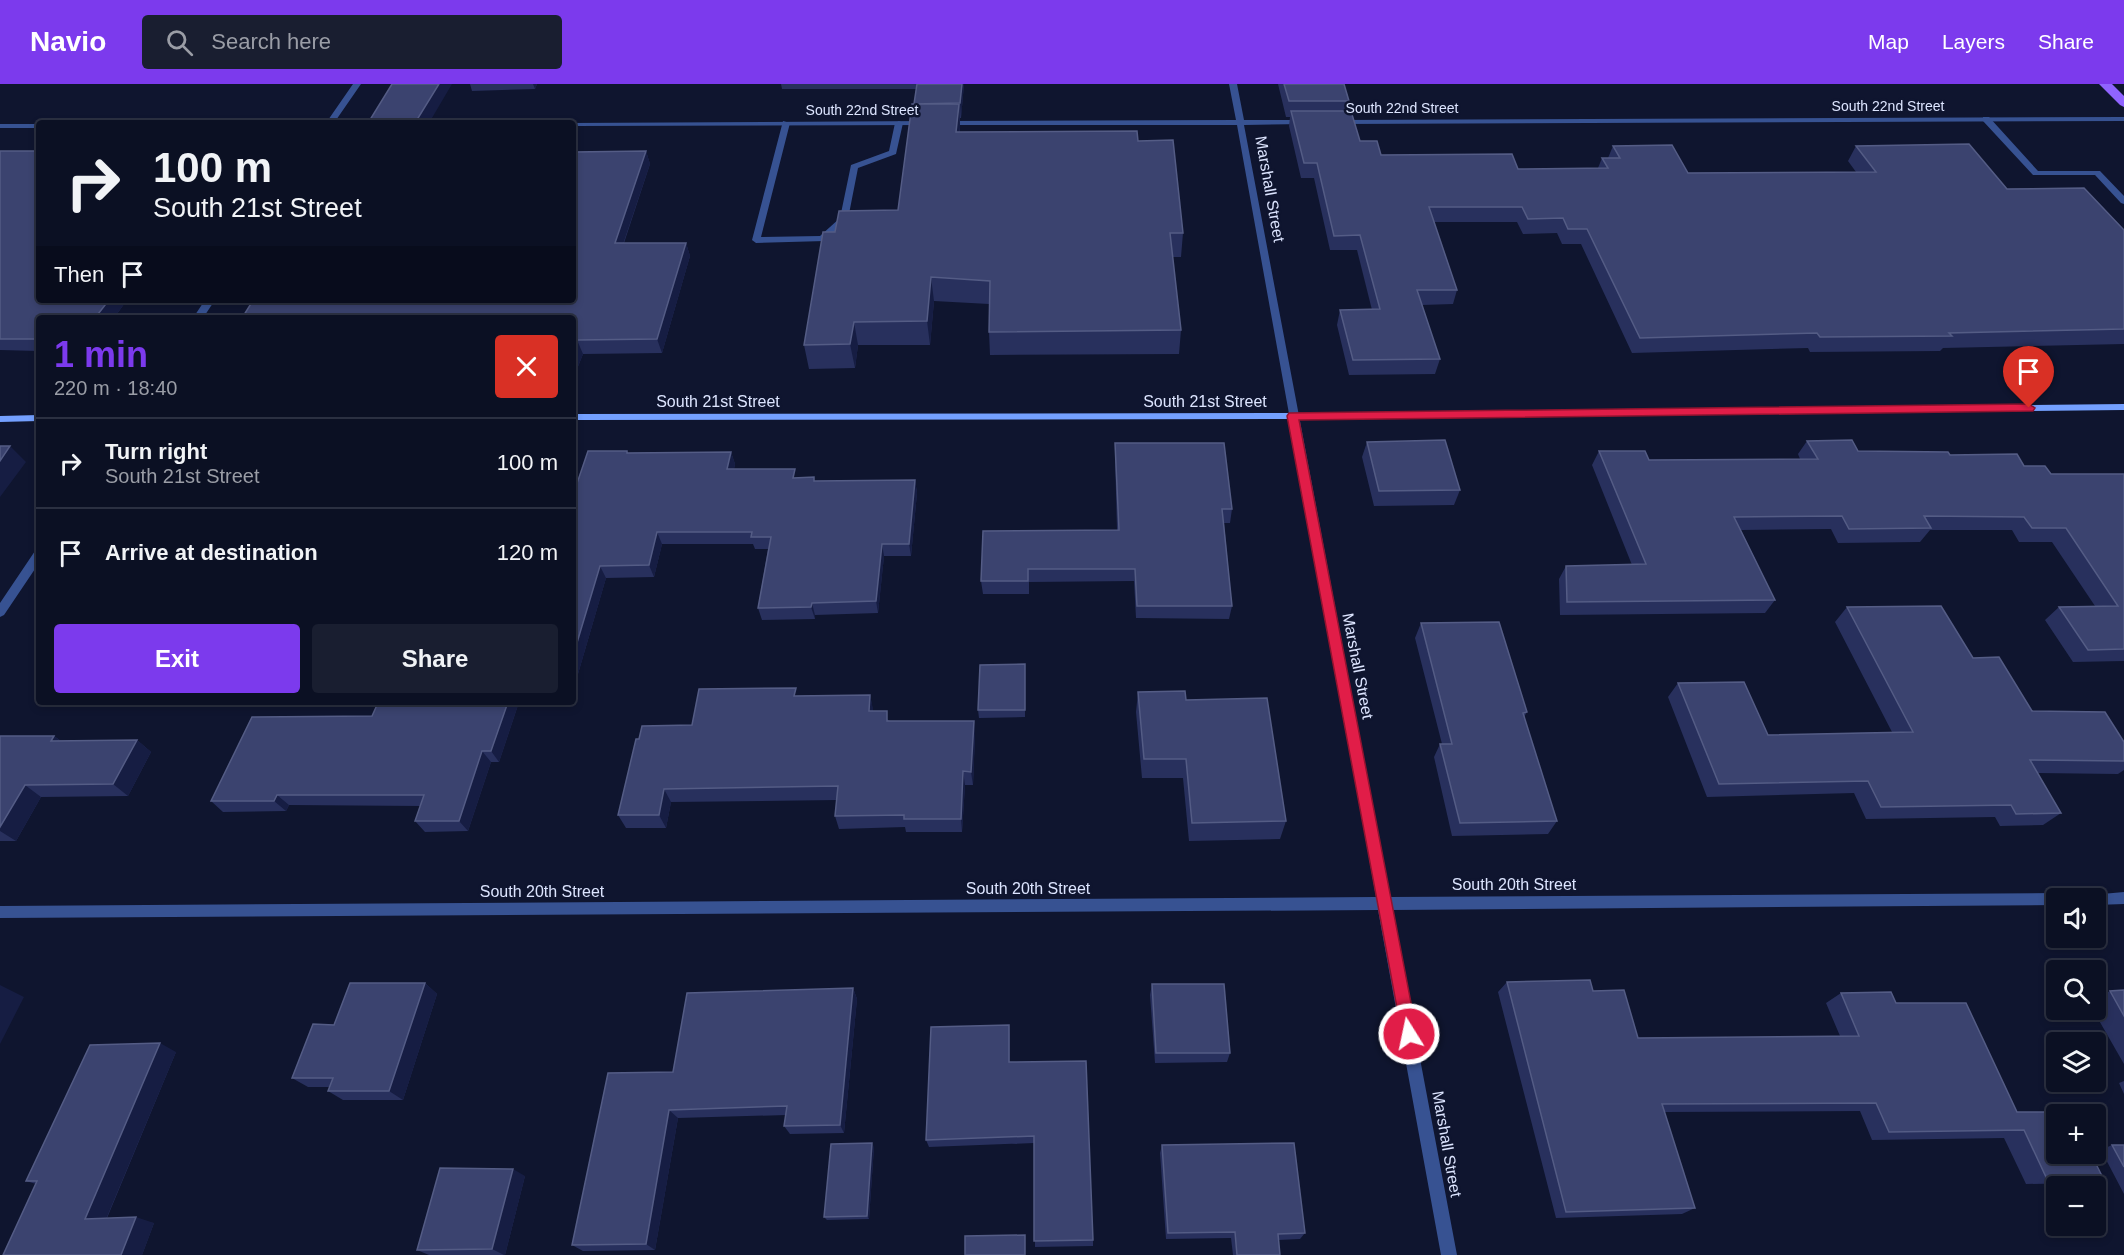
<!DOCTYPE html>
<meta charset="utf-8">
<style>
:root{--surface:#0b1023;--page:#191e30;--text:#f1f3f6;--muted:#9a9da6;--line:#2b3041;--accent:#7c3aed}
body{margin:0;font-family:Arial,sans-serif;background:var(--page);color:var(--text);height:100vh;display:flex;flex-direction:column;font-size:22px;white-space:nowrap}
*{box-sizing:border-box;margin:0}
p{font-size:20px;color:var(--muted)}
.icon{flex:none;width:33px;height:33px;fill:none;stroke:currentColor;stroke-width:2;stroke-linecap:round;stroke-linejoin:round}
.map{position:relative;flex:1;overflow:hidden}
.side{position:absolute;left:36px;top:231px;width:540px;height:390px;display:flex;flex-direction:column;background:var(--surface);border-radius:6px;box-shadow:0 3px 9px #0003,0 0 0 2px var(--line)}
.side>*{flex:none}
.banner{position:absolute;left:36px;top:36px;width:540px;height:183px;border-radius:6px;box-shadow:0 3px 9px #0003,0 0 0 2px var(--line);background:#0b1023;color:var(--text);overflow:hidden}
.buttons{position:absolute;left:2046px;top:804px;display:grid;gap:12px}
.buttons a{display:grid;place-items:center;width:60px;height:60px;border-radius:6px;background:var(--surface);box-shadow:0 3px 9px #0003,0 0 0 2px var(--line);font-size:30px}
.pin{position:absolute;display:grid;place-items:center;width:51px;height:51px;color:#fff;margin:-62px -26px;border-radius:50% 50% 50% 0;rotate:-45deg;box-shadow:0 0 6px #0007}
.pin .icon{rotate:45deg}
.me{position:absolute;width:66px;margin:-33px;rotate:350deg;stroke-linejoin:round;filter:drop-shadow(0 0 4px #0008)}
.turn{display:flex;align-items:center;gap:21px;height:126px;padding:0 18px;font-size:27px}
.turn .icon{width:78px;height:78px;stroke-width:2.5}
.turn b{display:block;font-size:42px;line-height:51px}
.then{display:flex;align-items:center;height:57px;padding:0 18px;background:#0003;gap:12px;font-size:22px}
.round{display:grid;place-items:center;flex:none;width:63px;height:63px;border-radius:6px;background:var(--page)}
.summary{display:flex;align-items:center;justify-content:space-between;height:102px;padding:0 18px}
h1{font-size:36px;font-weight:600;line-height:45px;color:var(--accent)}
.action{display:flex;gap:12px;margin-top:auto;padding:12px 18px}
.action a{flex:1;height:69px;border-radius:6px;background:var(--accent);color:#fff;font-size:24px;font-weight:600;line-height:69px;text-align:center}
.action a+a{background:var(--page);color:var(--text)}
ul{padding:0;list-style:none}
li{display:flex;align-items:center;gap:18px;height:90px;padding:0 18px;border-top:2px solid var(--line)}
li div{flex:1}
li b{display:block;font-size:22px}
li em{font-style:normal}
header{display:flex;align-items:center;gap:36px;box-sizing:border-box;height:84px;padding:0 30px;background:var(--accent);color:#fff}
header strong{font-size:28px}
nav{display:flex;gap:33px;margin-inline-start:auto;font-size:21px}
.search{width:420px;height:54px;background:var(--page);display:flex;align-items:center;gap:15px;box-sizing:border-box;padding:0 21px;border-radius:6px;color:var(--muted);font-size:22px}
.map>svg:first-child{display:block}
.lines{fill:none;stroke-linecap:round;stroke-linejoin:round}
.lane{fill:#375292;fill-rule:evenodd}
.street{fill:#375292;fill-rule:evenodd}
.secondary{fill:#74a0ff;fill-rule:evenodd}
.primary{fill:#9064ff;fill-rule:evenodd}
.wall{fill:#28305d}
.shaded-wall{fill:#161d43}
.building{fill:#3b436f;stroke:#545c85;stroke-width:1.5}
.route{fill:#e11d48;stroke:#92132f;stroke-width:1.5}
.labels{text-anchor:middle;dominant-baseline:central;stroke-width:5;stroke-linejoin:round;paint-order:stroke}
.far-street-label{font-size:14px;fill:#dde5ff;stroke:#0f152f}
.street-label{font-size:16px;fill:#dde5ff;stroke:#0f152f}
</style>
<header>
<strong>Navio</strong>
<div class="search"><svg class="icon" aria-label="search" viewBox="0 0 24 24"><circle cx="10" cy="10" r="6"/><path d="M15 15l6 6"/></svg>Search here</div>
<nav><a>Map</a><a>Layers</a><a>Share</a></nav>
</header>
<div class="map">
<svg width="2124" height="1171" viewBox="0 0 2124 1171">
<rect width="100%" height="100%" fill="#0f152f"/>
<g class="lines">
<path class="lane" d="M1983,33h6l49,54h62l24,25v8l-3,-1 -26,-28h-62l-50,-54z
M783,37l7,2 -29,114 59,-1 20,-18 11,-53 38,-14 6,-28 4,-2 4,2 -7,31 -38,14 -10,51 -23,22 -69,2 -4,-3z"/>
<path class="street" d="M353,0h8l-27,39h-8z
M1229,0h8l7,36h60l4,2 -4,2 -60,1 146,772 666,-4 5,2 2,3h-7v7l-664,5 65,345h-16l-63,-345 -1378,8v-12l1376,-9 -139,-772h-291l-4,-2 4,-2 290,-1z
M2124,33v4l-785,3 -4,-2 4,-2z
M929,37v4h-3l-353,1v-3h-3z
M0,40h39v4h-39z
M205,216h10l-12,18h-10z
M39,466v13l-35,52 -4,2v-14l35,-52z
M2124,808v12l-28,1v-7h-7l2,-3z"/>
<path class="secondary" d="M2124,320v6l-831,9 -720,1v-6l720,-1z
M39,331v6l-39,1v-6z"/>
<path class="primary" d="M2099,0h13l12,12v11l-4,-2z"/>
</g>
<path class="wall" d="M470,0h67l-2,5 -63,2z
M781,0h183l-3,34h-1v14l178,9 45,92 -2,24h-9l9,73 -2,24 -189,1 -1,-23v-28l-55,-3 -4,44h-72l-3,23 -46,1 -5,-24 31,-113 63,-22 18,-121h-134z
M1278,0h66l5,17 -2,10 13,30 21,14 137,14 80,-1 4,-10h6l5,-12 75,27 168,-1 -8,-11 8,-15 151,43 117,41v114l-181,4 -3,3 -130,1 -2,-4 -176,5 -51,-109h-19l-5,-11 -34,1 -6,-12h-83l23,68 -4,14 -31,1 18,54 -5,15 -86,1 -12,-50 3,-15h32l-15,-60h-27l-16,-72h-13l-12,-52 1,-9h-4z
M0,67l39,149h88l-13,18h-75v33l-39,-1z
M646,67l4,13 -26,79h62l4,13 -28,97 -79,1 -6,15h-4v-51l-309,-16z
M1807,357l51,10 92,4 74,11 27,8h73v187l-51,1 -28,-42 14,-13 36,-1 -43,-64h-33l-7,-12h-82l-10,12 -82,1 -7,-14 -90,1 34,70 -10,13 -205,2 -1,-36 7,-13 66,-1 -40,-100 7,-14 50,9 151,-1 -2,-5z
M1367,358l93,48 -6,15 -80,1 -12,-49z
M1115,359l117,66 -2,14h-6l8,83 -3,13 -93,-1 -2,-37 -105,1v12h-46l-2,-13 136,-51 -2,-74z
M627,367l1,2 103,-1 4,12 -1,5 81,12 100,-1 2,13 -6,63h-27l-6,57 -63,2v4l-53,1 -4,-12 10,-59h-13l-2,-5h-91l-8,33 -48,1 -33,113v-196z
M1847,523l126,51 59,53 92,31v28l-6,4 -81,-1 24,40 -18,12 -43,1 -5,-9 -129,2 -12,-26 -147,4 -39,-100 10,-14 90,52 124,-3 -57,-110z
M1421,539l106,89 -3,5 33,104 -9,13 -96,2 -18,-79 6,-13h2l-27,-106z
M1025,580v53l-46,1 -1,-8z
M1138,608l48,8 100,121 -6,18 -91,2 -6,-63h-41l-6,-66z
M870,611l3,16 17,10 85,14 -2,50h-8l-3,47h-56l-1,-5 -66,2 -4,-13 2,-16 -166,2 -5,26h-40l-8,-13 21,-76 159,-43z
M400,618h119l-20,60h-8l-23,69 -43,1 -10,-11 6,-15 -132,-1 -3,6 -63,1 -12,-11 161,-85 27,-11z
M0,652h54l7,5 76,-1 14,12 -23,44 -87,1 -25,44h-16z
M1507,898l86,9 45,47 202,-2 -14,-33 15,-10 55,10 121,109 85,64 -21,7 -55,1 -22,-46 -132,2 -12,-29 -196,1 31,96 -13,6 -126,4 -58,-226z
M425,899l12,11 -34,106h-60l-15,-9 2,-4h-22l-16,-9z
M1152,900l78,69 -3,9 -72,1 -5,-68z
M853,904l4,11 -13,134 -54,1 -6,-8 2,-11 -108,3 -23,132 -72,1 -11,-6 101,-173z
M2124,906v74l-31,-54h3v-12l14,-7z
M1010,950v28l83,178v6l-58,1 -1,-104 -105,4 -3,-7z
M176,968l-69,166 47,5 -12,32 -106,-71 -10,-3z
M2124,997v13l-5,-11z
M1162,1061l143,88 -5,6 -22,1 2,15h-47l-2,-17 -65,1 -6,-86z
M2112,1061h12v49l-23,-44z
M874,1063l-5,72 -42,1 -3,-3z
M525,1092l-20,79h-76l-12,-5z"/>
<path class="shaded-wall" d="M439,0h13l-23,39h-14z
M533,0h4l-2,5z
M962,0h2l-3,34 -1,-15z
M959,20l1,23 -2,28 -2,-23z
M646,67l4,13 -31,92 -4,-13z
M686,159l4,13 -28,97 -5,-14z
M931,193l3,24 -4,44 -3,-24z
M109,216h18l-13,18h-19z
M854,238l4,23 -3,23 -5,-24z
M577,256l6,14 -6,15 -4,-9v-8z
M10,362l16,16 -26,35v-36z
M731,368l4,12 -4,18 -4,-13z
M915,396l2,13 -6,63 -2,-12z
M657,448l5,12 -8,33 -5,-12z
M882,460l2,12 -6,57 -2,-12z
M600,482l6,12 -33,113v-35z
M812,519l3,12v4l-4,-12z
M870,611l3,14 -1,16 -3,-14z
M508,618h11l-20,60 -8,-11z
M974,637l1,14 -2,50 -2,-13z
M54,652l15,11 -18,-6z
M137,656l14,12 -23,44 -15,-12z
M482,667l9,11 -23,69 -9,-10z
M963,687l2,14 -3,47 -1,-13z
M25,701l16,12 -25,44 -16,-10v-4z
M664,705l7,13 -5,26 -7,-13z
M277,711l12,10 -3,6 -12,-10z
M425,899l12,11 -34,106 -14,-9z
M0,901l24,12 -24,47z
M853,904l4,11 -13,134 -4,-8z
M1009,941l1,9v37l-1,-9z
M160,959l16,9 -72,172 -19,-5z
M669,1026l9,8 -23,132 -9,-6z
M872,1059l2,4 -5,72 -2,-3z
M513,1085l12,7 -20,79h-1l-12,-6z
M136,1133l18,6 -12,32h-21z"/>
<path class="building" d="M392,0h47l-24,39h-47z
M917,0h45l-2,19 -46,1z
M1284,0h60l5,17h-60z
M912,20h47l-3,28 181,-1 1,10 35,-1 10,93h-13l11,97 -192,2 1,-51 -59,-4 -4,44 -73,1 -4,22 -46,1 19,-113h12l4,-21 59,-1z
M1291,27h60l9,30h17l4,14 131,-1 6,15 90,-1 -6,-10h18l-7,-12 59,-1 16,28 188,-1 -20,-26 113,-2 38,45 77,-1 40,42v99l-175,4 3,3 -132,1 -3,-4 -177,5 -53,-109h-19l-5,-11 -35,1 -6,-12h-93l28,83h-40l23,69 -87,1 -13,-50 40,-1 -20,-74 -26,1 -17,-73h-13z
M0,67h39v149h70l-14,18h-56v21h-39z
M646,67l-31,92h71l-29,96 -80,1 -4,12v-34h-331l10,-16h12l1,-2h308v-148z
M1445,356l15,50 -81,1 -12,-49z
M1852,356l6,11 90,1 2,3 67,-1 7,12h21l6,8h73v175l-36,1 -29,-43 59,-1 -52,-78h-34l-8,-11 -100,-1 7,12 -82,1 -7,-13 -108,1 41,83 -208,2 -1,-36 80,-2 -47,-113h46l4,9 169,-1 -11,-18z
M1115,359h109l8,66h-10l10,97h-95l-2,-37h-107v12h-47l2,-50 136,-1z
M0,362h10l-10,15z
M588,367h39v2l104,-1 -4,17h68l-2,9 21,-1v4l101,-1 -6,64h-27l-6,57 -64,2 -1,4 -53,1 13,-71h-20l1,-5h-95l-8,33 -49,1 -27,90v-161z
M1941,522l32,52 26,-1 33,54 73,1 19,30v19l-94,-1 31,53 -45,1 -5,-9 -130,2 -13,-26 -149,3 -41,-101 66,-1 24,53 145,-3 -66,-125z
M1499,538l28,90 -4,1 34,108 -97,2 -20,-79h12l-31,-121z
M1025,580v46h-47l2,-45z
M796,604l-2,8 76,-1 -1,16h18v10h87l-3,51 -8,-1 -2,48h-57v-4l-69,1 3,-30 -174,3 -5,26h-41l18,-76h3l3,-13 50,-1 7,-36z
M1185,607l1,9 81,-2 19,123 -94,2 -6,-64h-42l-6,-67z
M400,618h108l-17,49h-9l-23,70h-44l9,-26h-147l-3,6h-63l41,-84 120,-1 5,-11h22z
M0,652h54l-3,5 86,-1 -24,44 -88,1 -25,42z
M1590,896l3,11 31,-1 14,48 221,-2 -18,-43 50,-1 5,11h70l51,109h53l1,2h-15v40h35l11,22 -56,1 -22,-47 -135,2 -13,-29 -214,1 33,104 -129,4 -59,-230z
M350,899h75l-36,108h-61l5,-13h-41l21,-54 21,1z
M1152,900h72l6,69h-74z
M853,904l-13,137 -56,1 3,-20 -118,4 -23,134 -74,1 36,-172 65,-1 14,-79z
M2124,906v26l-14,-25z
M1009,941v37l77,-1 7,179 -59,1v-105l-108,4 5,-113z
M160,959l-75,176 51,-2 -15,38h-118l34,-74h-11l64,-136z
M872,1059l-5,73 -43,1 7,-73z
M1294,1059l11,90 -27,1 2,21h-43l-2,-23 -67,1 -6,-88z
M2112,1061h12v22z
M440,1084l73,1 -21,80 -75,1z
M1025,1151v20h-60v-19z"/>
<path class="route" d="M2029,320l6,4 -2,3 -734,9 118,614 -2,6 -6,2 -6,-2 -116,-624 2,-3z"/>
<g class="labels">
<g class="far-street-label">
<text x="1888" y="22">South 22nd Street</text>
<text x="1402" y="24">South 22nd Street</text>
<text x="862" y="26">South 22nd Street</text>
</g>
<g class="street-label">
<text transform="translate(1270 105) rotate(80)">Marshall Street</text>
<text x="718" y="317">South 21st Street</text>
<text x="1205" y="317">South 21st Street</text>
<text transform="translate(1358 582) rotate(79)">Marshall Street</text>
<text x="1514" y="800">South 20th Street</text>
<text x="1028" y="804">South 20th Street</text>
<text x="542" y="807">South 20th Street</text>
<text transform="translate(1447 1060) rotate(80)">Marshall Street</text>
</g>
</g>
</svg>
<div class="buttons">
<a><svg class="icon" aria-label="sound" viewBox="0 0 24 24"><path d="M4 9h4l5-4v14l-5-4H4zM17 9q2 3 0 6"/></svg></a>
<a><svg class="icon" aria-label="search" viewBox="0 0 24 24"><circle cx="10" cy="10" r="6"/><path d="M15 15l6 6"/></svg></a>
<a><svg class="icon" aria-label="layers" viewBox="0 0 24 24"><path d="M12 4l9 5-9 5-9-5zM3 14l9 5 9-5"/></svg></a>
<a>+</a>
<a>−</a>
</div>
<div class="pin" style="left:2029px;top:324px;background:#d93025"><svg class="icon" aria-label="arrive" viewBox="0 0 24 24"><path d="M6 21V4h12l-3 4 3 4H6"/></svg></div>
<svg class="me" style="left:1409px;top:950px" viewBox="-20 -20 40 40"><circle r="17" fill="#e11d48" stroke="#fff" stroke-width="3"/><path d="M0-11L8 9 0 5-8 9z" fill="#fff"/></svg>
<div class="banner">
<div class="turn"><svg class="icon" aria-label="right" viewBox="0 0 24 24"><path d="M7 20v-9h11M14 6l5 5-5 5"/></svg><div><b>100 m</b>South 21st Street</div></div>
<div class="then">Then<svg class="icon" aria-label="arrive" viewBox="0 0 24 24"><path d="M6 21V4h12l-3 4 3 4H6"/></svg></div>
</div>
<section class="side">
<div class="summary"><div><h1>1 min</h1><p>220 m · 18:40</p></div><a class="round" style="background:#d93025;color:#fff"><svg class="icon" aria-label="close" viewBox="0 0 24 24"><path d="M6 6l12 12M18 6L6 18"/></svg></a></div>
<ul>
<li><svg class="icon" aria-label="right" viewBox="0 0 24 24"><path d="M7 20v-9h11M14 6l5 5-5 5"/></svg><div><b>Turn right</b><p>South 21st Street</p></div><em>100 m</em></li>
<li><svg class="icon" aria-label="arrive" viewBox="0 0 24 24"><path d="M6 21V4h12l-3 4 3 4H6"/></svg><div><b>Arrive at destination</b></div><em>120 m</em></li>
</ul>
<div class="action"><a>Exit</a><a>Share</a></div>
</section>
</div>
